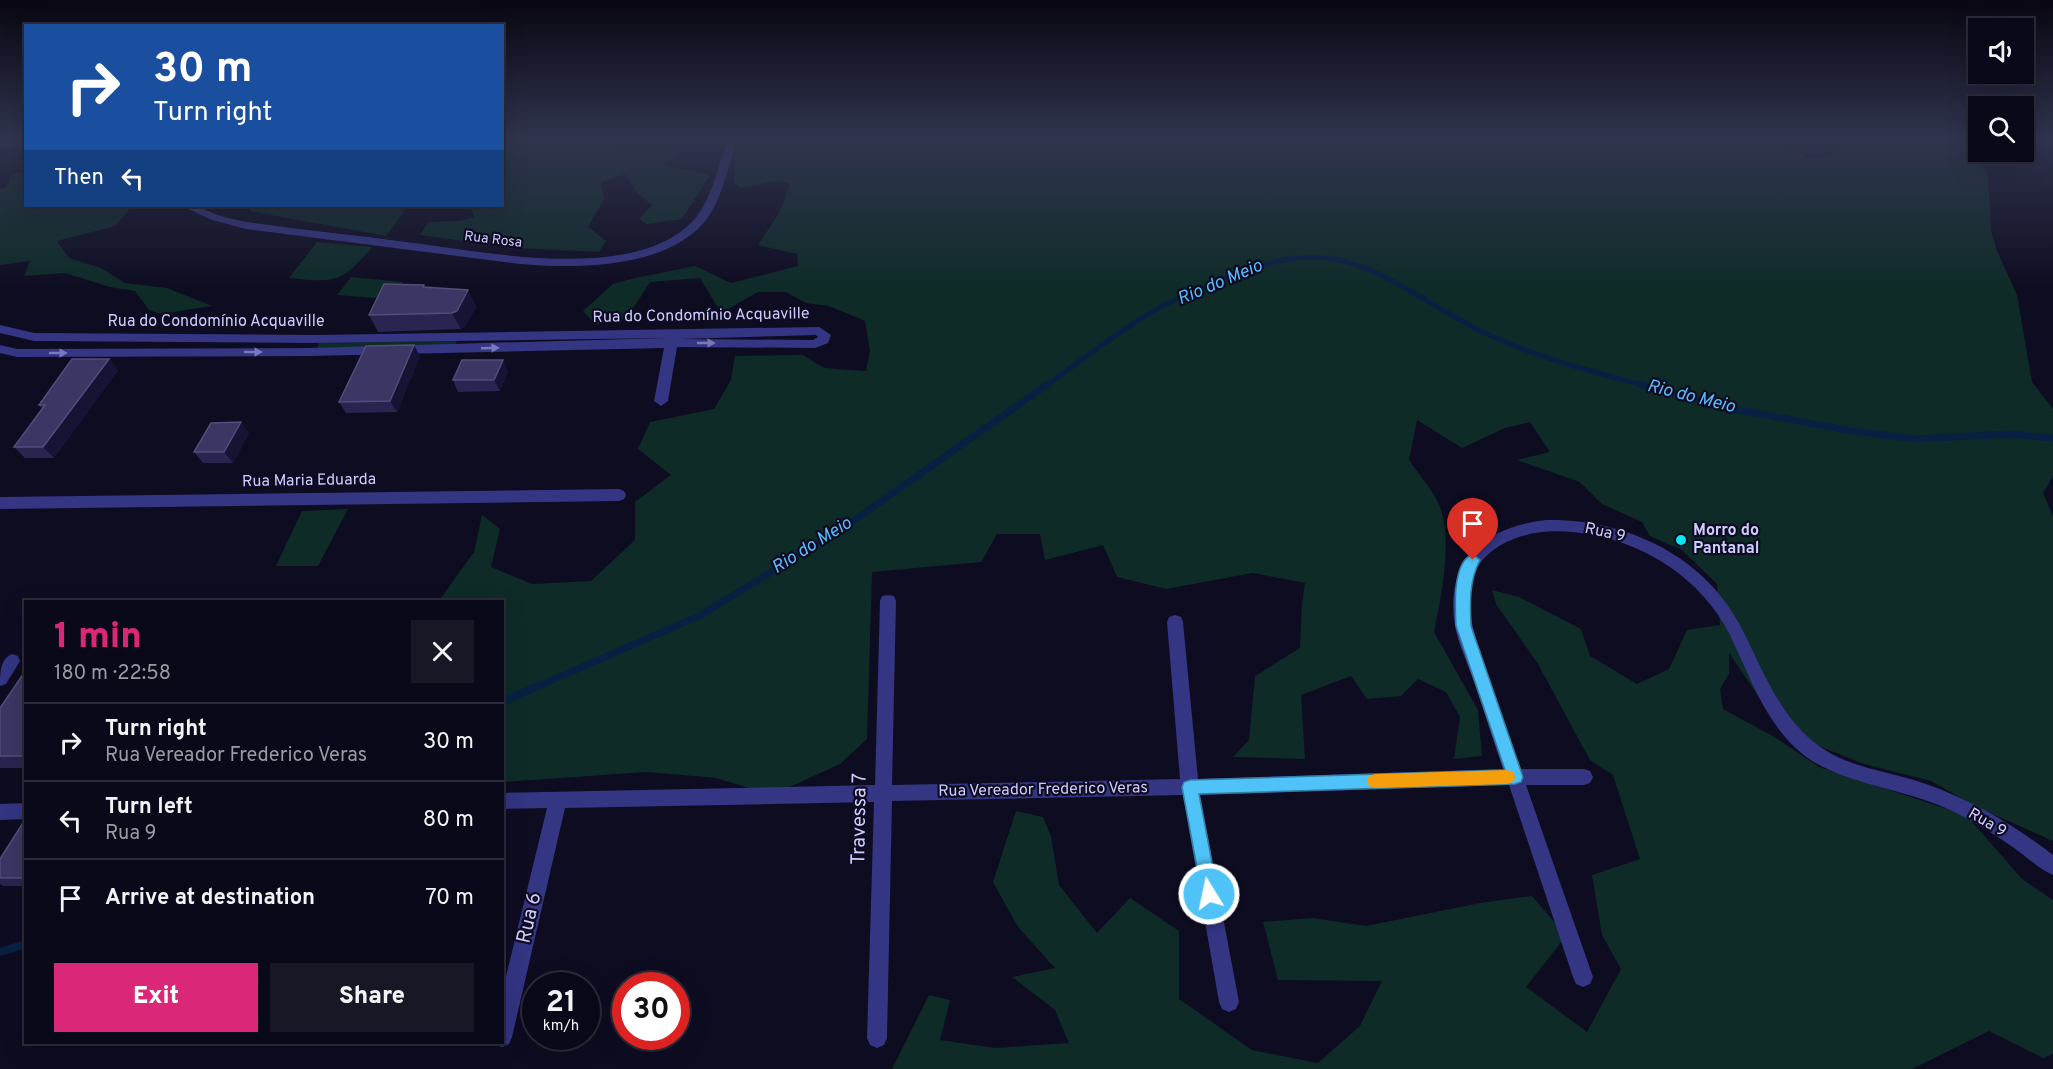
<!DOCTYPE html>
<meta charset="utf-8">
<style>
:root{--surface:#0a0919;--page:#181726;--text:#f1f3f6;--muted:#999aa2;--line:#2a2a38;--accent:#db2777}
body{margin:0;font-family:Overpass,sans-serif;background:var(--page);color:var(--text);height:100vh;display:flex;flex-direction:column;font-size:22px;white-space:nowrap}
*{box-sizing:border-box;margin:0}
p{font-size:20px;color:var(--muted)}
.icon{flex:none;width:33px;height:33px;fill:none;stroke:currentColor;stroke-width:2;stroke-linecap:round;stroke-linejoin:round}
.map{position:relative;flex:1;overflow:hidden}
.drawer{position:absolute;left:24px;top:600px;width:480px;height:444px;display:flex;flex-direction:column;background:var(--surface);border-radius:0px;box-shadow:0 6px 24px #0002,0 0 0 2px var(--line)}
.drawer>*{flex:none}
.banner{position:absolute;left:24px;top:24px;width:480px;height:183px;border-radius:0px;box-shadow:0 6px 24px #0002,0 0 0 2px var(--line);background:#1a4fa0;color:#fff;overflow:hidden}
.buttons{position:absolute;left:1968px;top:18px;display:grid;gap:12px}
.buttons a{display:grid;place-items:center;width:66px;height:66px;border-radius:0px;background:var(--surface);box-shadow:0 6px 24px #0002,0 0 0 2px var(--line);font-size:30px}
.speed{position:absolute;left:522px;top:972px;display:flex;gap:12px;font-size:30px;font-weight:700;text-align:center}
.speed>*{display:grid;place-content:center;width:78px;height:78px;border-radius:50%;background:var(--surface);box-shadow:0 6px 24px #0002,0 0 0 2px var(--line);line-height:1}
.speed small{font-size:15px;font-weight:400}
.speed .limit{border:9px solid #d22;background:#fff;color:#111}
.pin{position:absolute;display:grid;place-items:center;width:51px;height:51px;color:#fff;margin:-62px -26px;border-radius:50% 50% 50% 0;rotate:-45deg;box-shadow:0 0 6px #0007}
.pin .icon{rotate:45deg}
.me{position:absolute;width:66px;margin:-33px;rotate:350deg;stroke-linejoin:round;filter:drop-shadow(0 0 4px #0008)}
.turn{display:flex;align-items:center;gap:21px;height:126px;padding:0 30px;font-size:27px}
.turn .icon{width:78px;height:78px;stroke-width:2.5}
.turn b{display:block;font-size:42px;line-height:51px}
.then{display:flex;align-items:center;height:57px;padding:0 30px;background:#0003;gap:12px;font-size:22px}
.round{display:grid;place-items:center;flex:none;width:63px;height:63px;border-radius:0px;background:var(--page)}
.summary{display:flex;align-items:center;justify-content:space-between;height:102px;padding:0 30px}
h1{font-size:36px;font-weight:800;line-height:45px;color:var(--accent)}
.button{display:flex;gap:12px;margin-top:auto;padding:12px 30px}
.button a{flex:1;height:69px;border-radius:0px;background:var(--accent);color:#fff;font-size:24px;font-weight:800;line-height:69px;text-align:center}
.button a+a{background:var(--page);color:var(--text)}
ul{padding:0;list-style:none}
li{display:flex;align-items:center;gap:18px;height:78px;padding:0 30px;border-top:2px solid var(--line)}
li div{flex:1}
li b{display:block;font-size:22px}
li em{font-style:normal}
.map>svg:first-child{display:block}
.green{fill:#0e2b28}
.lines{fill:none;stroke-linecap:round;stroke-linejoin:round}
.stream-far2{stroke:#082143;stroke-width:5}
.stream-far1{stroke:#082143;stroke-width:7}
.stream{stroke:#082143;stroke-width:8}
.minor{fill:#343583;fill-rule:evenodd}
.wall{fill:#292450}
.shaded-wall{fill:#171335}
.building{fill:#3b3663;stroke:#524d7b;stroke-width:1.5}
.oneway{fill:#7978bb}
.route{fill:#4fc3f7;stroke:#337fa1;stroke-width:1.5}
.slow{fill:#f59e0b}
.poi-dot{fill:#00ebf6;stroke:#0e0c21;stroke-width:2}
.labels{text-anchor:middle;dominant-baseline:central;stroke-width:4.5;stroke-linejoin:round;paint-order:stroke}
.far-street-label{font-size:14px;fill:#cecbff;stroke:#0e0c21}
.street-label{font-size:16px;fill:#cecbff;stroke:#0e0c21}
.poi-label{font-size:16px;font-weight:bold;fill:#cecbff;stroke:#0e0c21;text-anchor:start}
.water-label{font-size:18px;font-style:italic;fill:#59bbff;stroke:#0e0c21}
.near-street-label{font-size:20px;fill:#cecbff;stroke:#0e0c21}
</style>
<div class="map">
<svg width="2053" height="1069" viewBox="0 0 2053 1069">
<rect width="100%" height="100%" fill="#0e0c21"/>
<path class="green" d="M503,139h113l3,12 63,-3 -18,17 46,10 -28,44 -35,5 -8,-5 13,-14 -16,-13 -11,-18 -24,8 3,17 -16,28 18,14 -7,11 -84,-4 -95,-13 8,-13 31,-1 15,-4 -4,-11h32z
M746,139h1033l-2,2 32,18 22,-4 4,-6 -20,-10h78l20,3 -1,-3h57l9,12 10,28 3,51 6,21 20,44 15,87 21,27v67l-10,17 10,23v325l-76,-34 -46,-26 -67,-17 -68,-27 -31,-31 -36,-53v21l-9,15 3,20 53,29 43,29 147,48 56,64 31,21v154l-10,4 -54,-27 -77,38h-1020l37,-74 21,5 -10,40 55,8 74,-5 -14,-33 -43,-33 43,-9 -37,-41 -25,-45 23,-71 27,6 8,19 8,49 38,48 33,-35 49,33v68l73,51 66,13 42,-37 22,-45 -104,-1 -15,-58 49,-4 54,8 114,-23 52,-7 34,40 -40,51 61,45 34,-63 -19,-34 -10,-60 48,-16 -27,-84 -23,-15 -52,-96 -42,-60 -4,-14 27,7 62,32 9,27 47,28 32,-15 18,-39 33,-5 -3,-41 -35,-34 -32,-14 -8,-14 -40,-18 -22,-22 -63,-22 33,-8 -20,-30 -25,6 -43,20 -45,-28 -8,40c10,15 25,31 31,47 13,33 1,91 -6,125l44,78 4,46 -28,3 6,-42 -14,-25 -28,-13 -17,17 -34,3 -16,-23 -50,19 4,64 -72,-2 16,-17 6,-64 45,-28 2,-45 3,-20 -52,-10 -87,16 -49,-12 -14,-32 -58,15 -5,-26h-43l-16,28 -109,10 -5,167 -27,25 -68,31 -56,-17 -70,-6 -143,10 -1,-180h-64l36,-50 8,-37 18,14 -9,38 41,17 59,-3 44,-41v-38l36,-27 -33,-26 12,-27 64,-13 17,-29 4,-24 68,-1 21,13 42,3 4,-20 -5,-30 -36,-15 -23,-3 -20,-11h-28l-37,21 -21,-35 -50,4 -23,36 -31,7 -13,-14 30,-27 18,-5 64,-13 36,17 67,-17 -1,-12 -39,-9 21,-32 11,-29 -11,-3 -39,7 -6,-6 2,-32z
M25,171l1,35h96l7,4 -14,16 -58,15 12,17 32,10 24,15 42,5 45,18 -51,8 -12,-4 -14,-19 -25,-4 -45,-14 -41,3 6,-15 -30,4v-76l6,-2 6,-13z
M251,206h153l-1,7 -17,23 -137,-25z
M317,242l55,5c-30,36 -37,36 -83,31z
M351,277l52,5 -13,17 -53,-4z
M457,341l-2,4 -138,3 2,-5z
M348,509l-30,57h-42l26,-55z"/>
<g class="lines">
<path class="stream-far2" d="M1046,386c33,-24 66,-50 101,-71 29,-18 62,-31 95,-43 30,-11 60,-19 93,-13 53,10 102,52 150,74 51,24 106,38 160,53"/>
<path class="stream-far1" d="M1639,384l78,22 135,25 62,8 93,-5 46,4
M527,691l174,-76 148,-91 199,-140"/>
<path class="stream" d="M502,702l29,-13
M0,952l26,-8"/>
<path class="minor" d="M26,139v5l-26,5v-6z
M729,139h10c-11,25 -15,54 -30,77 -37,53 -131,53 -189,48l-274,-35 -34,-9 -30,-14c15,-2 25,5 39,10 13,4 26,6 40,8 48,7 96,11 145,18 77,9 224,42 286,-20 21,-22 25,-57 37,-83z
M0,325l34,8 281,2 504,-8 12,8 -3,8 -13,5 -138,-1 -9,54 -7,5 -7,-5 10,-53 -355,8 -292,1 -17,-4v-8l17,4 292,-1 357,-10 -351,5 -281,-2 -34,-8zM816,335l2,2 -5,3 -134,-1z
M619,489l5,2 2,4 -2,4 -5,2 -619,8v-12z
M1546,520c79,-2 160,36 196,109 21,41 38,89 77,117 30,22 73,26 107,38 46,16 88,41 127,71v20c-14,-6 -26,-18 -39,-27 -23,-16 -47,-31 -73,-42 -40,-17 -102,-24 -136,-50 -40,-31 -55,-80 -76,-123 -27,-52 -80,-88 -137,-98 -29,-6 -64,-6 -91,10 -54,31 -25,94 -10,140 10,28 20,56 30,84h63l6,2 3,6 -3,6 -6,2h-58l67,192 -3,7 -7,3 -7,-3 -3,-7 -64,-192 -309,10 39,207 -3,7 -7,3 -7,-3 -3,-7 -36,-207 -291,6 -5,237 -3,7 -7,3 -7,-3 -3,-7 7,-236 -309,6 -53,229 -3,7 -7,3 -7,-3 -1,-2h8v-49l45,-185 -45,1v-16l373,-8 5,-184 2,-5 6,-1 6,1 2,5 -4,184 288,-6 -13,-157 2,-5 6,-2 6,2 2,5 15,157 305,-10c-10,-29 -19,-58 -29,-87 -6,-18 -16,-38 -19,-56 -11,-67 30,-99 91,-106z
M12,654l6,2 2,5 -14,23 -6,2c0,-13 0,-27 12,-32z
M26,803v16l-26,1v-16z"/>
</g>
<path class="wall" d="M425,288l43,2 8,17 -11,20 -4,2 -83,3 -9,-17z
M420,356l-23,56 -51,1 -7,-11z
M109,359l9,11 -64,88h-29l-11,-11 28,-38 -3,-4z
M508,371l-8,20 -42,1 -5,-12z
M249,433l-16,30h-30l-9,-11z
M26,670v98h-26v-60z
M26,818v68h-23l-3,-2v-25z"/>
<path class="shaded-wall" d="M468,290l8,17 -11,20 -4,2 -9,-16z
M414,345l6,11 -23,56 -7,-11z
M109,359l9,11 -64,88 -11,-11z
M503,360l5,11 -8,20 -6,-11z
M241,422l8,11 -16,30 -9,-11z"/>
<path class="building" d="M384,284l40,1 -1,2 45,3 -11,21 -5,2 -83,2z
M414,345l-24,56 -51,1 27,-56z
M72,359h37l-66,88h-29l31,-42h-6z
M462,360h41l-9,20h-41z
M241,422l-17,30h-30l17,-29z
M26,670v86h-26v-48z
M26,818v60h-26v-19z"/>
<defs><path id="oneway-solid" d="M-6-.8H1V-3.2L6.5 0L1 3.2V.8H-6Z" transform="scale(1.5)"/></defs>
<g class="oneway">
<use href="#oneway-solid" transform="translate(706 343)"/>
<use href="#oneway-solid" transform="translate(490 348) rotate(-2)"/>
<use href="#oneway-solid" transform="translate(253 352)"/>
<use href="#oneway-solid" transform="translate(58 353)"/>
</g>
<linearGradient id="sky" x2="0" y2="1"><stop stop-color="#080712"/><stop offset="0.48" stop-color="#30344e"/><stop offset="1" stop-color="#30344e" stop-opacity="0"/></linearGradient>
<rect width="2053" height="289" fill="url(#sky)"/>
<path class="route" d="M1473,554l7,6c-11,21 -10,43 -9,66l52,151 -2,5 -6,2 -316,10 19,100 -3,6 -6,3 -6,-3 -21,-113 2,-5 6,-2 315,-10 -49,-144c-1,-18 -4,-65 17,-72z"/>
<path class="slow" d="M1507,770l6,2 2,5 -2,5 -6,2 -132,4 -6,-2 -2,-5 2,-5 6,-2z"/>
<circle class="poi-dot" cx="1681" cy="540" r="6"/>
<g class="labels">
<g class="far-street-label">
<text transform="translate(493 240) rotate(7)">Rua Rosa</text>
</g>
<g class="street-label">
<text transform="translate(701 316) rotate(-1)">Rua do Condomínio Acquaville</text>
<text x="216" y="322">Rua do Condomínio Acquaville</text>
<text transform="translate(309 481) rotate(-1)">Rua Maria Eduarda</text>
<text transform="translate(1605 533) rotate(12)">Rua 9</text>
<text transform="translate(1043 790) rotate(-1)">Rua Vereador Frederico Veras</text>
<text transform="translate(1987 823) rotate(30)">Rua 9</text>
</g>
<g class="poi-label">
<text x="1693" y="531">Morro do<tspan x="1693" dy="18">Pantanal</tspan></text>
</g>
<g class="water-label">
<text transform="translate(1220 283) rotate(-23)">Rio do Meio</text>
<text transform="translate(1691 397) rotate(14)">Rio do Meio</text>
<text transform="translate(812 546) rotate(-32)">Rio do Meio</text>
</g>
<g class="near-street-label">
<text transform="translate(860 819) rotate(-89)">Travessa 7</text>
<text transform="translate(530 918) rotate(-77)">Rua 6</text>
</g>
</g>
</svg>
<div class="buttons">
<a><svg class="icon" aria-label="sound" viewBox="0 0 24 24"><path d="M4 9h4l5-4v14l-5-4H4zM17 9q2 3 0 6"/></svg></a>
<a><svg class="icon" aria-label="search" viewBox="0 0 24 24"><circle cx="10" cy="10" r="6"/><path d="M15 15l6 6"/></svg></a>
</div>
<div class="speed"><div>21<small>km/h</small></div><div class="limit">30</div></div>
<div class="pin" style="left:1473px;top:560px;background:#d93025"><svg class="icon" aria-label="arrive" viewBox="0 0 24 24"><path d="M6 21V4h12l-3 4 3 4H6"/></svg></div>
<svg class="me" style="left:1209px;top:894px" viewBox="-20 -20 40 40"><circle r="17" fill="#4fc3f7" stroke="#fff" stroke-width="3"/><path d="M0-11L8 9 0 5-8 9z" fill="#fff"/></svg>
<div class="banner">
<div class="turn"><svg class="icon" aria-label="right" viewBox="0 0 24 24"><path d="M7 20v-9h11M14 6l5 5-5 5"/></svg><div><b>30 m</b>Turn right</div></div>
<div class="then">Then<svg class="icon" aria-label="left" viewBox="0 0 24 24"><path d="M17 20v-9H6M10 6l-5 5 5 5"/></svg></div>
</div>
<section class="drawer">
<div class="summary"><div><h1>1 min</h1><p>180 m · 22:58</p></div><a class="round"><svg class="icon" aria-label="close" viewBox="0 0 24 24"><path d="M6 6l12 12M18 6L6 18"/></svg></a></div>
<ul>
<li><svg class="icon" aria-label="right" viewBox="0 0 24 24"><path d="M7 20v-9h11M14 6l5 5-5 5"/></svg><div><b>Turn right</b><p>Rua Vereador Frederico Veras</p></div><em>30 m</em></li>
<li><svg class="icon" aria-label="left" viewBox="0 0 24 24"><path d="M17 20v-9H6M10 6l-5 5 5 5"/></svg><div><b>Turn left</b><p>Rua 9</p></div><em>80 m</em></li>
<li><svg class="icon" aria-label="arrive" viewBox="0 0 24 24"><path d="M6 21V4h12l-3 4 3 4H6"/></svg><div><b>Arrive at destination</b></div><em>70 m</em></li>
</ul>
<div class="button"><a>Exit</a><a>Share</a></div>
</section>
</div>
